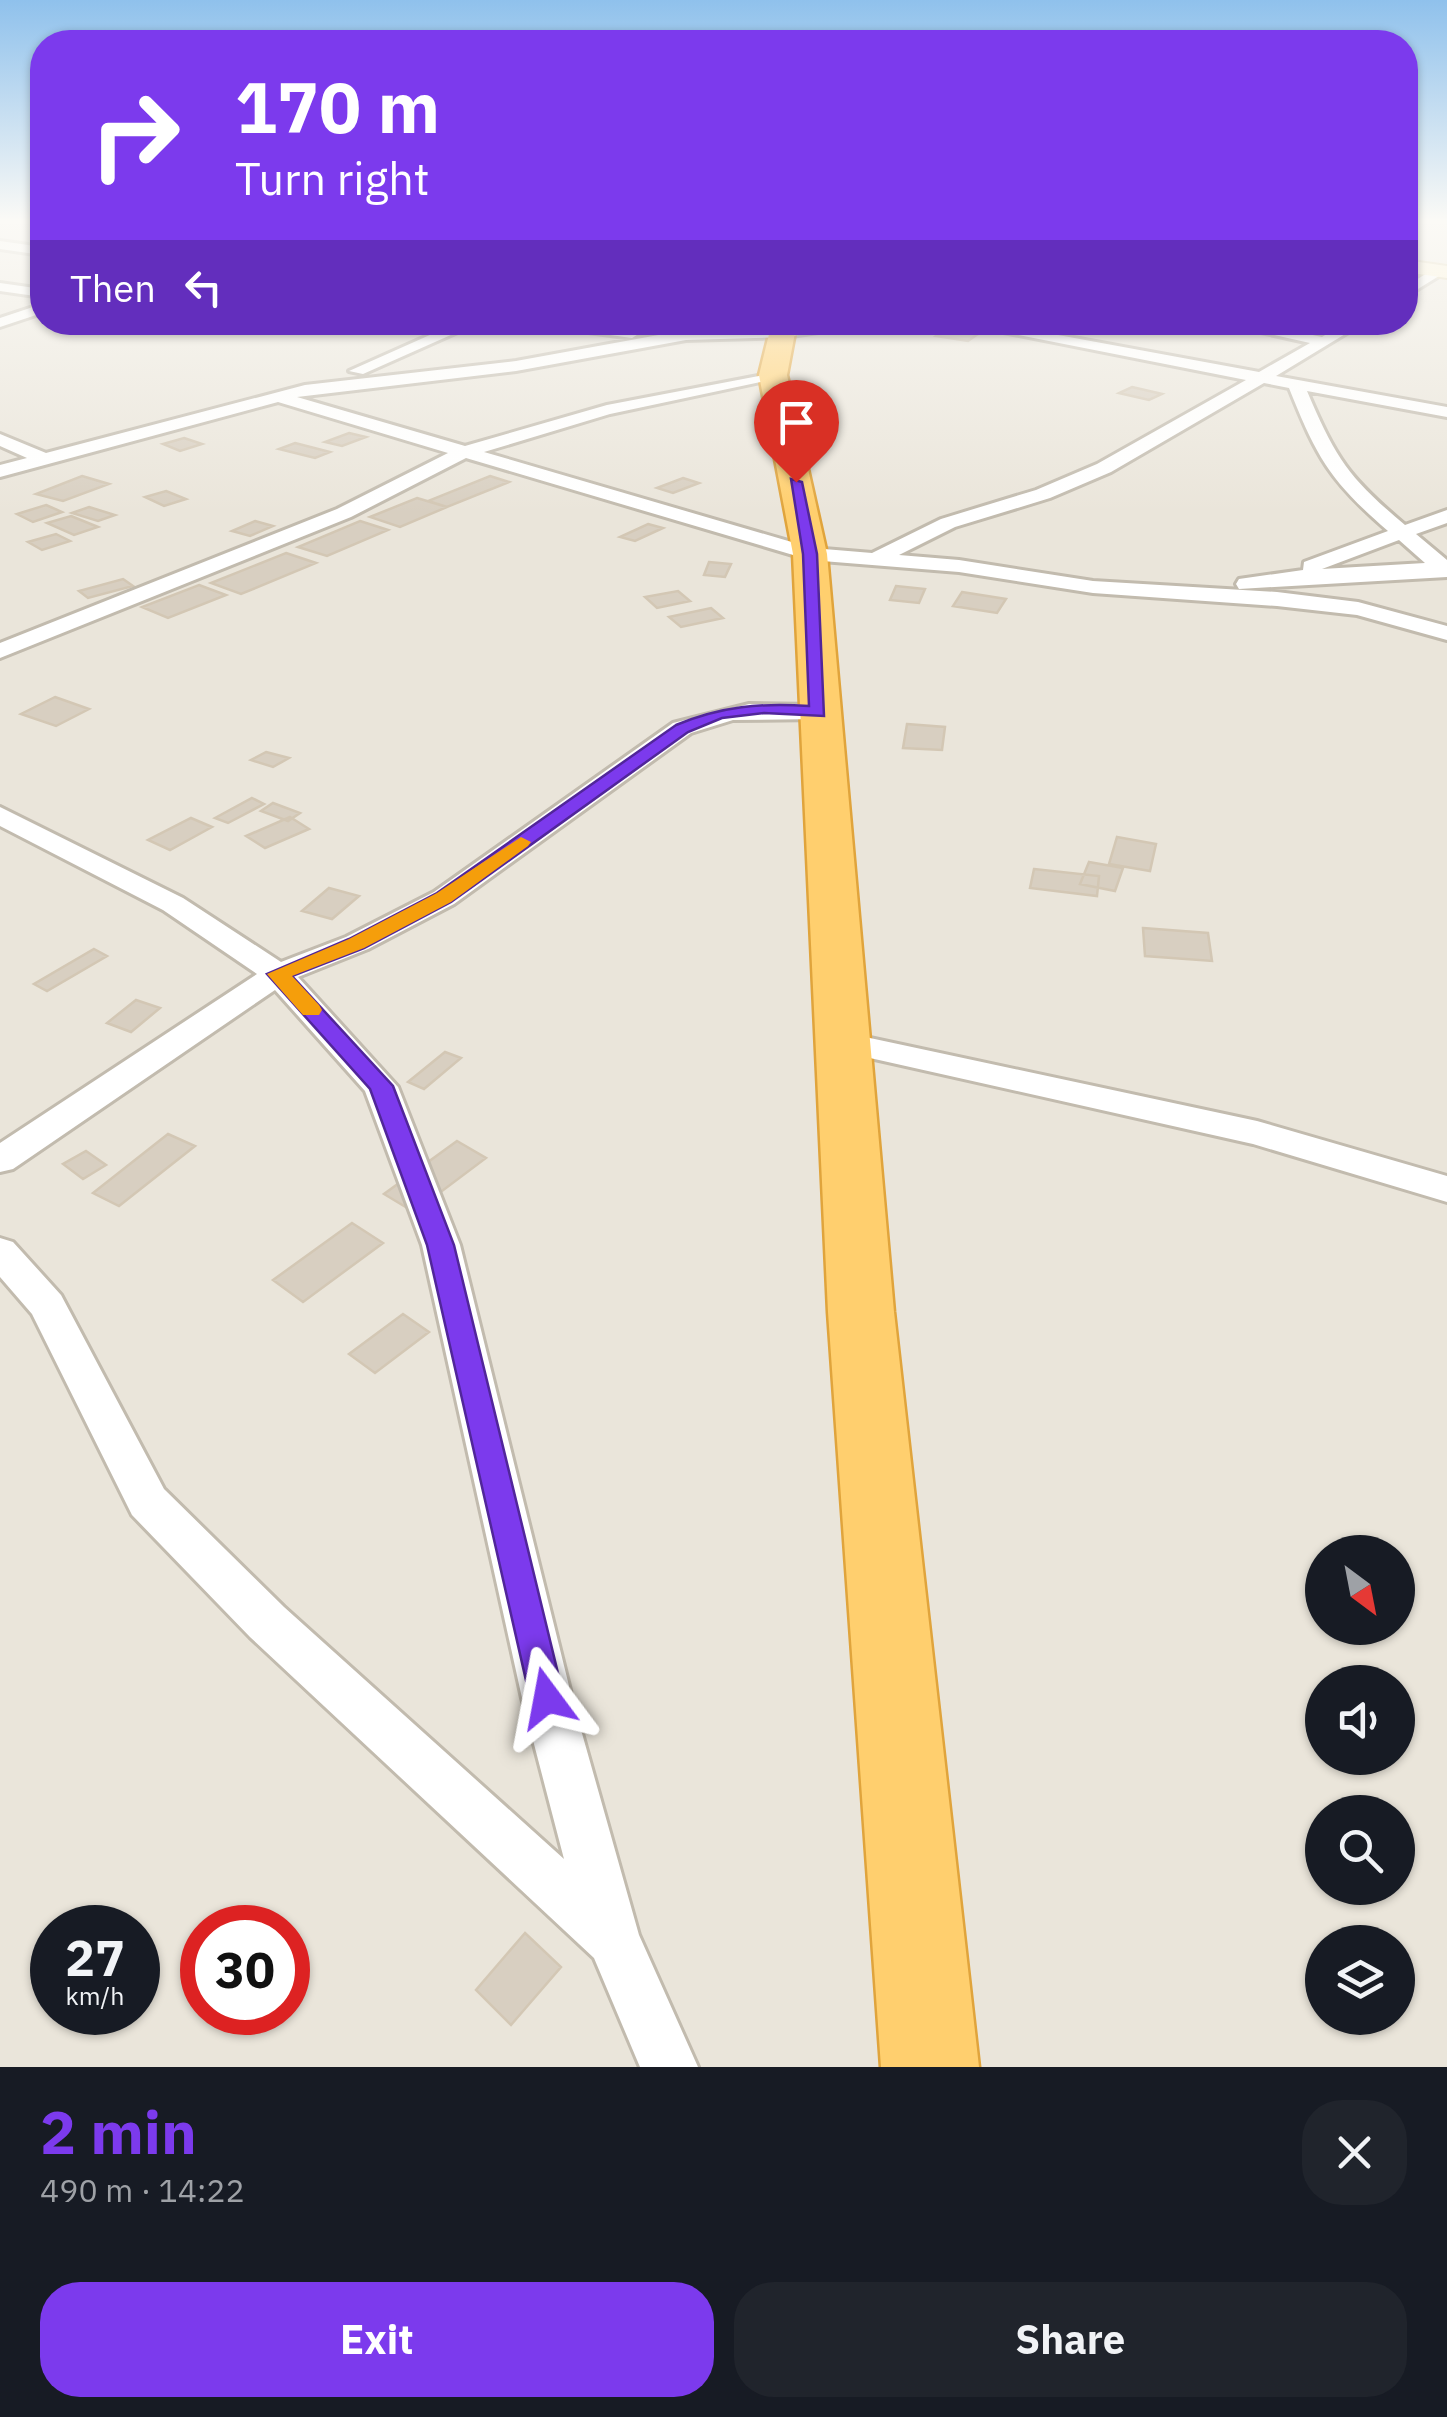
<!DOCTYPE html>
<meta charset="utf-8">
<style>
:root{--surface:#171b24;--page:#20242c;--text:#f1f3f6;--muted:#9ea1a6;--accent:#7c3aed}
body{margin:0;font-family:"IBM Plex Sans",sans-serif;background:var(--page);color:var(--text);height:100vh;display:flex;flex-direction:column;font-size:38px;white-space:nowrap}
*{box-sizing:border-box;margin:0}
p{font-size:32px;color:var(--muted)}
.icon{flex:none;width:55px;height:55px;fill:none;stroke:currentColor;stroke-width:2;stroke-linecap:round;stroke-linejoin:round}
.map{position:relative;height:2067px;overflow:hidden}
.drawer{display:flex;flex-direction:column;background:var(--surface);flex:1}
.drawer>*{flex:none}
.hud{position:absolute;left:30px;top:30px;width:1388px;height:305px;border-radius:40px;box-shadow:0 2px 8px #0004;background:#7c3aed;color:#fff;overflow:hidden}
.needle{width:65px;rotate:148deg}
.buttons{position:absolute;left:1305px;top:1535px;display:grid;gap:20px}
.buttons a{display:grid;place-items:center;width:110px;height:110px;border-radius:50%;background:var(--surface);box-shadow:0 2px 8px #0004;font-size:50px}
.speed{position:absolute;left:30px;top:1905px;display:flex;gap:20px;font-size:50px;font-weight:700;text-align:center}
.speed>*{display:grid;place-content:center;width:130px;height:130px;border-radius:50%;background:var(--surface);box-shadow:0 2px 8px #0004;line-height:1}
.speed small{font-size:25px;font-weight:400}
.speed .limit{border:15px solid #d22;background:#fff;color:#111}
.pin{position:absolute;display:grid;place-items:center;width:85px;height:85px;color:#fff;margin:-102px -42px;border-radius:50% 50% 50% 0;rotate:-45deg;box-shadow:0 0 10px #0007}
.pin .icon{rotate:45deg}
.me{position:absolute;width:110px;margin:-55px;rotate:347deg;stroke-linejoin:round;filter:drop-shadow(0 0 8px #0008)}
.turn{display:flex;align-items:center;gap:35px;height:210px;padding:0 40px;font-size:45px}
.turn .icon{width:130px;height:130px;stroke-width:2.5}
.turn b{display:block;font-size:70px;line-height:85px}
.then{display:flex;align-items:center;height:95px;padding:0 40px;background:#0003;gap:20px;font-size:38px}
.round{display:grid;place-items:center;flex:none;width:105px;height:105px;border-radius:40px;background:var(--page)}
.overview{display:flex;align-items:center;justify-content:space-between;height:170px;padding:0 40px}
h1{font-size:60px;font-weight:700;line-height:75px;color:var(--accent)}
.primary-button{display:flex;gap:20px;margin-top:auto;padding:20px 40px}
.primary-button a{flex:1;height:115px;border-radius:40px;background:var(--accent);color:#fff;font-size:40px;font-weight:700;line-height:115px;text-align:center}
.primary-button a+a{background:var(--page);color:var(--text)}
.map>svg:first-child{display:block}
.residential{fill:#eae5da;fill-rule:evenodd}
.building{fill:#d8cfc1;stroke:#d3c7b4;stroke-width:2.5}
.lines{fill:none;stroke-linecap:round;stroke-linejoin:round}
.street-casing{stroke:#c2bbae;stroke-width:6}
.secondary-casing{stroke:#d6c79b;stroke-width:4}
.highway-casing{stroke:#e0a43c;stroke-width:5}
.street{fill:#fff;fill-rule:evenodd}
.secondary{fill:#fff3cd;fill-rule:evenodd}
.highway{fill:#ffcf6e;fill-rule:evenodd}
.route{fill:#7c3aed;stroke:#51269a;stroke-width:2.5}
.slow{fill:#f59e0b}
</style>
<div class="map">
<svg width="1447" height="2067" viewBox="0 0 1447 2067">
<rect width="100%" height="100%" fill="#f6f3ec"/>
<path class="residential" d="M0,223h42v99h1363v-99h42v1844h-1447zM1322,1552h76v76h-76zM1322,1682h76v76h-76zM1322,1812h76v76h-76zM52,1928h86v84h-86zM202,1928h86v84h-86zM1322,1942h76v76h-76z"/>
<path class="building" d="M946,329l32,5 -10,7 -32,-5z
M1132,387l30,7 -13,6 -30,-7z
M349,433l17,4 -24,9 -17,-4z
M184,438l18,6 -22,7 -17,-7z
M295,443l35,9 -15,6 -36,-9z
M82,476l27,8 -46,17 -27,-7z
M490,476l19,6 -62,25 -19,-6z
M683,478l16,5 -26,10 -16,-5z
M166,491l20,8 -22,7 -19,-9z
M417,498l30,9 -47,20 -30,-10z
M46,505l16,7 -29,10 -16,-8z
M89,507l26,8 -17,6 -26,-8z
M71,516l27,11 -24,8 -27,-12z
M255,521l18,5 -23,10 -18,-5z
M360,521l28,9 -61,26 -29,-9z
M648,524l15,4 -28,13 -15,-4z
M56,534l14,7 -28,9 -14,-8z
M286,553l30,10 -75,31 -30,-11z
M709,562l22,2 -6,13 -21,-2z
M123,579l10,7 -45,12 -9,-7z
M199,585l27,10 -58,23 -26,-11z
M896,586l29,3 -6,14 -29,-3z
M678,591l12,10 -33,7 -12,-11z
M962,592l44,7 -9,14 -44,-7z
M711,608l12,10 -42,9 -12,-10z
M55,697l34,12 -33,17 -35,-12z
M907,724l38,3 -3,23 -39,-2z
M266,752l23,6 -16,9 -22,-7z
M252,798l12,6 -36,19 -13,-5z
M273,803l27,10 -12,8 -27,-10z
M290,817l19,12 -44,19 -19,-12z
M191,818l21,9 -42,23 -22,-10z
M1117,837l39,7 -6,27 -41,-7z
M1089,862l34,6 -8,23 -35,-7z
M1034,869l65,7 -2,20 -67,-8z
M329,888l30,8 -27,23 -30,-8z
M1143,928l65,5 4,28 -67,-5z
M94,949l13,7 -60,35 -13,-7z
M136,1000l24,8 -29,24 -24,-9z
M445,1052l16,6 -37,31 -16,-7z
M168,1134l27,12 -76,60 -26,-13z
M457,1141l29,17 -72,54 -30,-18z
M86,1151l20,14 -23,14 -20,-15z
M352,1223l31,20 -80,59 -30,-22z
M403,1314l26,18 -54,41 -26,-19z
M525,1933l36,34 -50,58 -35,-35z"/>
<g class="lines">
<g class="street-casing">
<path id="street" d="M0,241l42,6v8l-42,-6z
M1435,268l12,3 -42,26v-10z
M0,283l42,6v8l-42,-6z
M42,304v9l-42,14v-9z
M459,322h21l-117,52 -14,-3z
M516,322l116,6 8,5 -8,5z
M831,322h53l-99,15 -99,3 -170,31 -219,26 168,49 142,-41 172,-33v6l-169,36 -126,38 328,96 60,5 69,-34 95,-29 61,-26 149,-84 -293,-58h34l272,50 51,-29 -94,-21h33l73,15 24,-15h19l-89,54 171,31v10l-140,-26c29,68 41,86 98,134l42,-15v13l-31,11 31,26v17l-208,12 -3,-5 3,-5 64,-9 1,-8 84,-31c-58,-50 -71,-73 -99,-143l-25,-5 -153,89 -61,26 -95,29 -56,28 60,5 134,21 184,11 81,10 89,24v14l-90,-25 -80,-9 -184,-13 -134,-21 -149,-12 -344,-102 -115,59 -351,141v-15l337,-134 111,-56 -170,-51 -278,75v-12l27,-7 -27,-12v-12l46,19 259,-68 211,-24 170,-31zM1399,540l26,23 -103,6z
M749,704l69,1 12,7 -12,7 -85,1 -42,13 -237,171 -86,45 -70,28 100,110 62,158 112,453 67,237 59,132h-58l-46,-109 -344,-321 -118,-122 -100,-201 -32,-37v-39l13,4 48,53 103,194 120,118 280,252 -42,-161 -100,-453 -57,-154 -90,-101 -262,179 -13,3v-29l257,-169 -94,-64 -163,-84v-19l183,91 98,64 65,-25 88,-45 239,-169z
M842,1032l415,89 190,55v26l-194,-58 -423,-95 -4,-7 4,-7z"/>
</g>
<g class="secondary-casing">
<path id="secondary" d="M1405,260l42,6v12l-42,-6z"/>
</g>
<g class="highway-casing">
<path id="highway" d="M772,322h25l-10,53 40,179 67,758 85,755h-98l-53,-755 -35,-758 -34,-179z"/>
</g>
<use href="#street" class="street"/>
<use href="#secondary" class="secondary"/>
<use href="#highway" class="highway"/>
</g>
<linearGradient id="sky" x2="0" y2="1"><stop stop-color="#8fc1ec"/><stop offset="0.43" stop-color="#fbfaf6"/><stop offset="1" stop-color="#fbfaf6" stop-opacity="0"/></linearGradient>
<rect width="1447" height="513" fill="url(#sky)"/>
<path class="route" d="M791,479l11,3 15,72 7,162 -60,-3 -42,5 -34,14 -237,170 -87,46 -72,28 101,110 61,159 110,453 -5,11 -12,5 -12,-5 -5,-11 -103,-453 -57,-156 -103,-115 82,-35 88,-46 239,-168c46,-19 84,-22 133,-19l-6,-152z"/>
<path class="slow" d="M521,837l10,5 -3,4 -77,56 -87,46 -72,28 27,29 3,5 -3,5h-16l-36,-41 82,-35 88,-46z"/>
</svg>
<div class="buttons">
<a><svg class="needle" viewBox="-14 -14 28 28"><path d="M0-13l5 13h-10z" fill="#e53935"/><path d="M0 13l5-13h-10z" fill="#9ea1a6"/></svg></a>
<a><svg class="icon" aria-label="sound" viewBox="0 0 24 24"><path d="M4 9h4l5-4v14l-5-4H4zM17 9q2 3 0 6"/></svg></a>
<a><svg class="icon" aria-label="search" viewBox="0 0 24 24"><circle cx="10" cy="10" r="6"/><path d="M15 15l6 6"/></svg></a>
<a><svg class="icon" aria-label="layers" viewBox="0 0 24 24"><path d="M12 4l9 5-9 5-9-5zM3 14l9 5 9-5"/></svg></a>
</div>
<div class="speed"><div>27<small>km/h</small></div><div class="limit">30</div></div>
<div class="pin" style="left:796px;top:482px;background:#d93025"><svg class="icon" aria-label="arrive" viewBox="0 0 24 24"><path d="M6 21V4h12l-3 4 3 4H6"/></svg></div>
<svg class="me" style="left:547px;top:1698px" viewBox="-20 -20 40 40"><path d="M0-17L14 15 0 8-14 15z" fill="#7c3aed" stroke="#fff" stroke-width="4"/></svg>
<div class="hud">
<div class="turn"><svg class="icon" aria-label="right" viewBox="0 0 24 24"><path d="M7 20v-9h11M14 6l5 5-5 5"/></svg><div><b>170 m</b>Turn right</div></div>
<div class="then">Then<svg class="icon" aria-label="left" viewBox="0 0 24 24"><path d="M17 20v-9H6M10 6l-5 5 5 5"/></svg></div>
</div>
</div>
<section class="drawer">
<div class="overview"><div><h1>2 min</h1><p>490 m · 14:22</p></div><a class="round"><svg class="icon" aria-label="close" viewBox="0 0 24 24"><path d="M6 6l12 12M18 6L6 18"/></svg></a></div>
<div class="primary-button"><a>Exit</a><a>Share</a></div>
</section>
